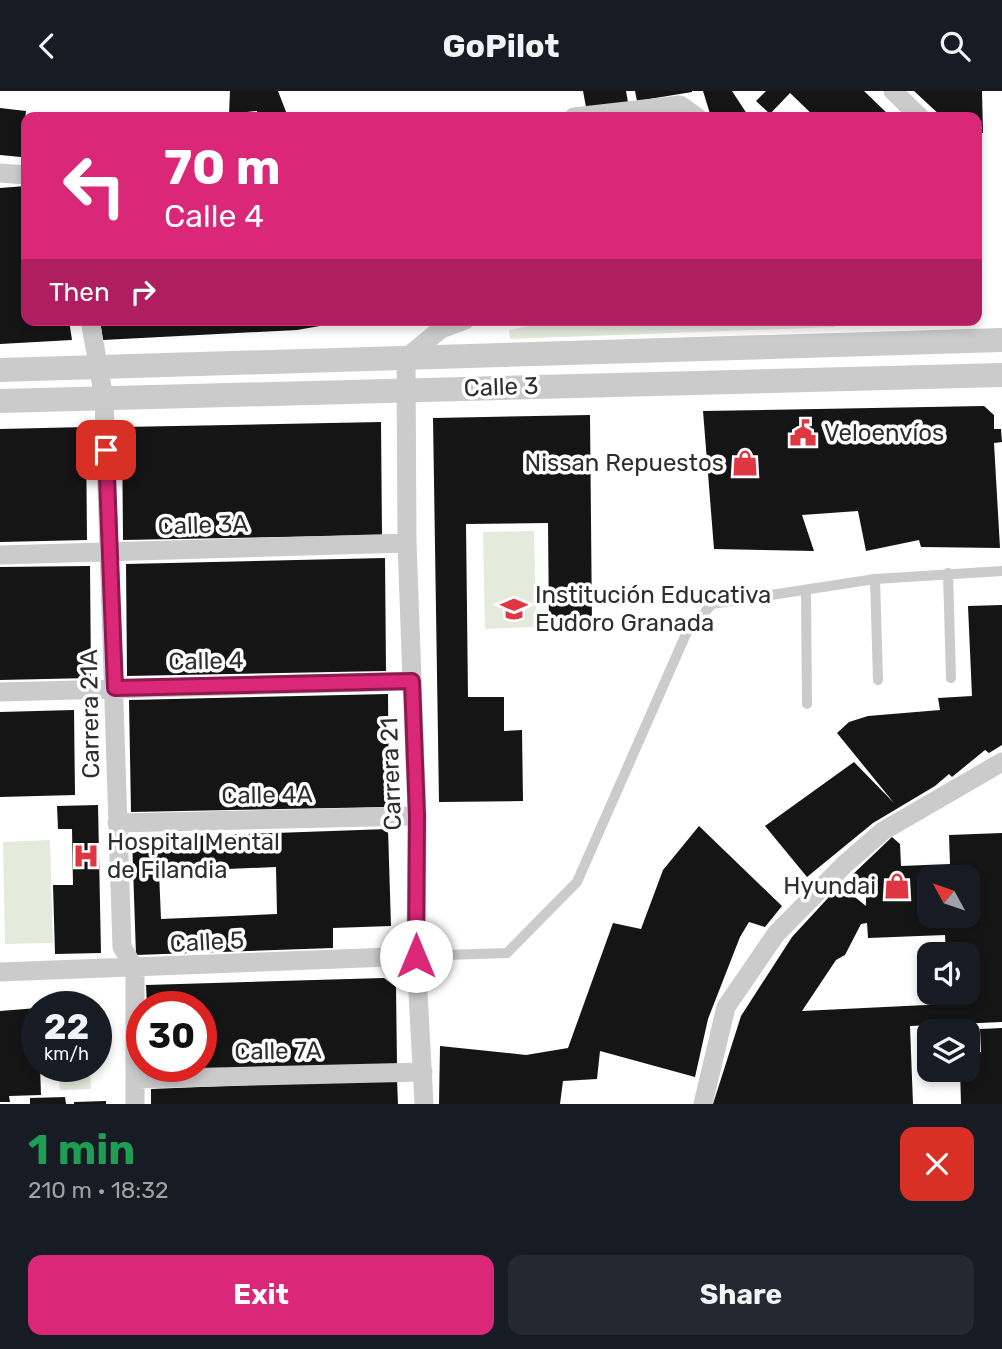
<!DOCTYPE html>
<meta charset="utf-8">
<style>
:root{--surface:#171b24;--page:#242831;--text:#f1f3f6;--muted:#9ea1a6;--accent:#db2777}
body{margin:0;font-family:Rubik,sans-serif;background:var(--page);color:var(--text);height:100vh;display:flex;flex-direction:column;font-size:26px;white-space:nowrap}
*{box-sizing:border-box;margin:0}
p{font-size:23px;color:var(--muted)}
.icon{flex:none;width:38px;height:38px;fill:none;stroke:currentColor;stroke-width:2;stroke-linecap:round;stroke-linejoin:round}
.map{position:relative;height:1013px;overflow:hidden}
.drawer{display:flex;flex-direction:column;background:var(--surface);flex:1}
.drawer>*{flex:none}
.top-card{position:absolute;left:21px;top:21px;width:961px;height:214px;border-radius:14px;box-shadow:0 4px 10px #0003;background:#db2777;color:#fff;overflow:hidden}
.needle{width:46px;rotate:310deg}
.buttons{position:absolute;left:917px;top:774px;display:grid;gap:14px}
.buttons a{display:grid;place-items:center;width:63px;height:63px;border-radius:14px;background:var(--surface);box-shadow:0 4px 10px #0003;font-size:35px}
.speed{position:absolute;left:21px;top:900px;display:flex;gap:14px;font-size:35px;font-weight:700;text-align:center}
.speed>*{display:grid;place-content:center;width:91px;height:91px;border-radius:50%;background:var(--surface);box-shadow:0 4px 10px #0003;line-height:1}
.speed small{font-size:18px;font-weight:400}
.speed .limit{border:10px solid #d22;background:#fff;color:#111}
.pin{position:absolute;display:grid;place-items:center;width:60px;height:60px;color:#fff;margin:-30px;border-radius:14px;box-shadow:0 4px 10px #0006}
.me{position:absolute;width:77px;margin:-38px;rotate:0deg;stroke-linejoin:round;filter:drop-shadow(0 0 5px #0008)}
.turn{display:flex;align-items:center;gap:24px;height:147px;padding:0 28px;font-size:32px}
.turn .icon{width:91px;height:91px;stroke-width:2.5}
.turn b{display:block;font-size:49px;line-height:60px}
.then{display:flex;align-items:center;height:66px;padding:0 28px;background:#0003;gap:14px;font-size:26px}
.round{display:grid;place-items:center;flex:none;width:74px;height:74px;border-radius:14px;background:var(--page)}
.overview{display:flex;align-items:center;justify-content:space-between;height:119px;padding:0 28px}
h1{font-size:42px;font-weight:700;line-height:52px;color:#1e9e55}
.action{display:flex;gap:14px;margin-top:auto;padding:14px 28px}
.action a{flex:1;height:80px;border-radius:14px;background:var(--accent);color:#fff;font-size:28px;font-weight:700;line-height:80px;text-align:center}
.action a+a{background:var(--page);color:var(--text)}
header{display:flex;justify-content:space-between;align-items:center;height:91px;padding:0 28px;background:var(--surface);font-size:32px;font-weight:700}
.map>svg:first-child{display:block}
.green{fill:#e4ebdd}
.building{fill:#151515;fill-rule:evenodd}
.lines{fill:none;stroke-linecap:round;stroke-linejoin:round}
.service{stroke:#cbcbcb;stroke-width:10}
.minor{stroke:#cbcbcb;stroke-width:19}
.tertiary{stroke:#cbcbcb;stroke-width:24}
.route-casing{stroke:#8e194d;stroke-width:18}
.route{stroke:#db2777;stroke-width:12}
.labels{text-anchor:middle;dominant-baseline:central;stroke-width:7;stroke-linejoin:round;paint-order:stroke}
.street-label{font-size:24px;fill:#2e2e2e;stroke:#fff}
.poi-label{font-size:24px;fill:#2e2e2e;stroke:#fff;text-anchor:start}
</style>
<header><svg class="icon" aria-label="back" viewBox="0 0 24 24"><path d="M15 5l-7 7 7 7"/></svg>GoPilot<svg class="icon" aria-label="search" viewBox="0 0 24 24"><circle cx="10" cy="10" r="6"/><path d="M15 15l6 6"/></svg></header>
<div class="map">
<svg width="1002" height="1013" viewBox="0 0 1002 1013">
<rect width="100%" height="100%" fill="#fff"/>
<path class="green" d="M560,229h274l1,7 -325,12 -1,-9z
M534,440l2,96 -51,2 -2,-97z
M50,749l3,103 -48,1 -2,-102z
M58,975h32l1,23 -31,1z"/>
<path class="building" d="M230,0h48l10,26h-30l-1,-6 -28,3z
M583,0h43l2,11 -42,5z
M635,0h57v1l-55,9z
M703,0h29l17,26h-38z
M766,0h98l27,26h-76l-25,-24 -20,21 -14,-13z
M914,0h68l1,42 -7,1v-17h-34z
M0,17l26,3 -5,46 -21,-2z
M26,95v134h43l3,20 -72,4v-156z
M100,229h243v2l-46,8 -194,10z
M984,315l10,9v14h7l1,13 -8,1 6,105 -79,-1 -2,-7 -53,11 -8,-40 -56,4 12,36 -100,-2 -11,-138z
M590,324l2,211 -43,1 -1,-104 -82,1 2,173h36v34l18,-1 1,71 -84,1 -6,-384z
M381,331l1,113 -259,5 -1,-113z
M86,336l1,113 -87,2v-113z
M385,467l1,113 -259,5 -1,-112z
M90,475l1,112 -91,2v-113z
M1002,514v140l-13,8 -4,-3 -33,27 -3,-3 -14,12 -62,37 -66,54 -42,-51 89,-64 40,41 -57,-70 12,-11 19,-6 72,-6 -2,-12 34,-2 -4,-90z
M388,603l1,113 -258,5 -2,-112z
M74,619l1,85 -75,2v-85z
M98,714l3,148 -46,1 -2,-69h20l-1,-56h-14l-1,-23z
M699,735l83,80 -17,21 -16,-5 -9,15 -32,82 -13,58 -95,-26 -3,28 -34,2 -3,23h-121l1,-58 86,9 42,-7 45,-125 28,6 22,-59z
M388,738l3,97 -58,2v20l-197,7 -4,-117zM276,776l1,47 -116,5 -2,-47z
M1002,742v189l-92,4 3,78h-200l28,-88 51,-79 48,-52 26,21v-10l-16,-19 42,-40 8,7 1,22 49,-2 -1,-29zM929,786h39v38h-39zM867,832l1,15 77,-3 1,19h22v38h-21v12l-145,7 34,-51 9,-5 16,-31z
M384,887l12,9 1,78 -197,6 1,-65h-54l-1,-21z
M37,917v58h3l1,29 -32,1 1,6h-10v-91z
M1002,937v76h-41l-1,-35h8v-17h13l-1,-23z
M397,988l1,25h-247v-15z
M65,1006l1,7h-36v-6z
M106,1010v3h-32v-2z"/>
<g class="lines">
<path class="service" d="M948,482l3,105
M875,488l3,101
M806,501l1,112
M416,865l91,-3 70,-71 109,-248 26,-30 163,-25 127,-8"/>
<path class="minor" d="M893,0l27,26
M574,26l106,-12 17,12
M0,82l26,2
M90,229l14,78 18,549 13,22v135
M0,464l407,-12
M0,601l412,-11
M117,732l300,-7
M0,881l416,-16
M135,988l288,-7
M424,1013l-8,-148 1,-140 -10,-273 -1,-185 35,-29 24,-9
M703,1013l23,-97 50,-73 69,-70 38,-33 119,-69"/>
<path class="tertiary" d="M0,279l1002,-30
M0,310l1002,-26"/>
</g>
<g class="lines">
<g class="route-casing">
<path id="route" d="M106,359l9,238 297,-7 5,135 -1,140"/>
</g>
<use href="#route" class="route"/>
</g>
<defs>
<g id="civic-bare" transform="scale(2.1)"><path d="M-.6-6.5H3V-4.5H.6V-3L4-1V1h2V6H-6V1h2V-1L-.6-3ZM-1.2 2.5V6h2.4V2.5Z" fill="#df3742" stroke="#fff" stroke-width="2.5" paint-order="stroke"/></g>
<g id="shop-bare" transform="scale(2.1)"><path d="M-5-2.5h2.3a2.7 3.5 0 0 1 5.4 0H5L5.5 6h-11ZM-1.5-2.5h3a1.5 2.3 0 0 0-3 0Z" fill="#df3742" stroke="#fff" stroke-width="2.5" paint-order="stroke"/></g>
<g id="school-bare" transform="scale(2.1)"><path d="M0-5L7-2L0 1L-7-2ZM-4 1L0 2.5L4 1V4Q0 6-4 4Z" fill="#df3742" stroke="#fff" stroke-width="2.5" paint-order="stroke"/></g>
<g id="hospital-bare" transform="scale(2.1)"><path d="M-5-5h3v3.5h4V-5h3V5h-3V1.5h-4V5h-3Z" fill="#df3742" stroke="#fff" stroke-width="2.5" paint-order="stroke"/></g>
</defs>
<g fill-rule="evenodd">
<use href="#civic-bare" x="803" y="342"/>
<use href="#shop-bare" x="745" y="372"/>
<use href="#school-bare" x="514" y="518"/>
<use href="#hospital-bare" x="86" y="765"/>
<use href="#shop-bare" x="897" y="795"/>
</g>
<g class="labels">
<g class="street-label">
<text transform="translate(501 296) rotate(-2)">Calle 3</text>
<text transform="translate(203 434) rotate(-2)">Calle 3A</text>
<text transform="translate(206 570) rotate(-1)">Calle 4</text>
<text transform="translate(90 623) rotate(-91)">Carrera 21A</text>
<text transform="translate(391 683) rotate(-92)">Carrera 21</text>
<text transform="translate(267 704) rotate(-1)">Calle 4A</text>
<text transform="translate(207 851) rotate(-3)">Calle 5</text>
<text transform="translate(278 960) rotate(-1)">Calle 7A</text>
</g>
<g class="poi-label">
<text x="824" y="342">Veloenvíos</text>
<text x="724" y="372" text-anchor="end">Nissan Repuestos</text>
<text x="535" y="504">Institución Educativa<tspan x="535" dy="28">Eudoro Granada</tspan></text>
<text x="107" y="751">Hospital Mental<tspan x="107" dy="28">de Filandia</tspan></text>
<text x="876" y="795" text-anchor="end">Hyundai</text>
</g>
</g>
</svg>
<div class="buttons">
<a><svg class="needle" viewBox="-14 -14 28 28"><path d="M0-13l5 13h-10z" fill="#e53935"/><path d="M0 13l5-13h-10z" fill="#9ea1a6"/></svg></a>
<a><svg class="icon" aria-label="sound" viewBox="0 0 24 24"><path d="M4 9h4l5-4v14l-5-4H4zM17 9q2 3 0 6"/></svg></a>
<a><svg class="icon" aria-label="layers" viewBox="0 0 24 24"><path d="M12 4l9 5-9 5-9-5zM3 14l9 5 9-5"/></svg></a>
</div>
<div class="speed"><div>22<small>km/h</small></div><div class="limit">30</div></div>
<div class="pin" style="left:106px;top:359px;background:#d93025"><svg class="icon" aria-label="arrive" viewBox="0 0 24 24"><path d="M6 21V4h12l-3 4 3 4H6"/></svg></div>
<svg class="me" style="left:416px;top:865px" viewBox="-20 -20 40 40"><circle r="19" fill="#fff"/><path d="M0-13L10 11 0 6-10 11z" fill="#db2777"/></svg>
<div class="top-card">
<div class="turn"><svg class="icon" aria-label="left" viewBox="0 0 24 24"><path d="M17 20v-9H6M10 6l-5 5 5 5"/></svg><div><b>70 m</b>Calle 4</div></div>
<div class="then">Then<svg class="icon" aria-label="right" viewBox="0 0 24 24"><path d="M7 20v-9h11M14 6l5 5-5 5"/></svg></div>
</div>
</div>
<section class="drawer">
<div class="overview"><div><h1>1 min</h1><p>210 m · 18:32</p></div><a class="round" style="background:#d93025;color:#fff"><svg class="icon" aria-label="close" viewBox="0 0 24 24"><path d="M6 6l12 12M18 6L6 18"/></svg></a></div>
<div class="action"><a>Exit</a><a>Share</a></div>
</section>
